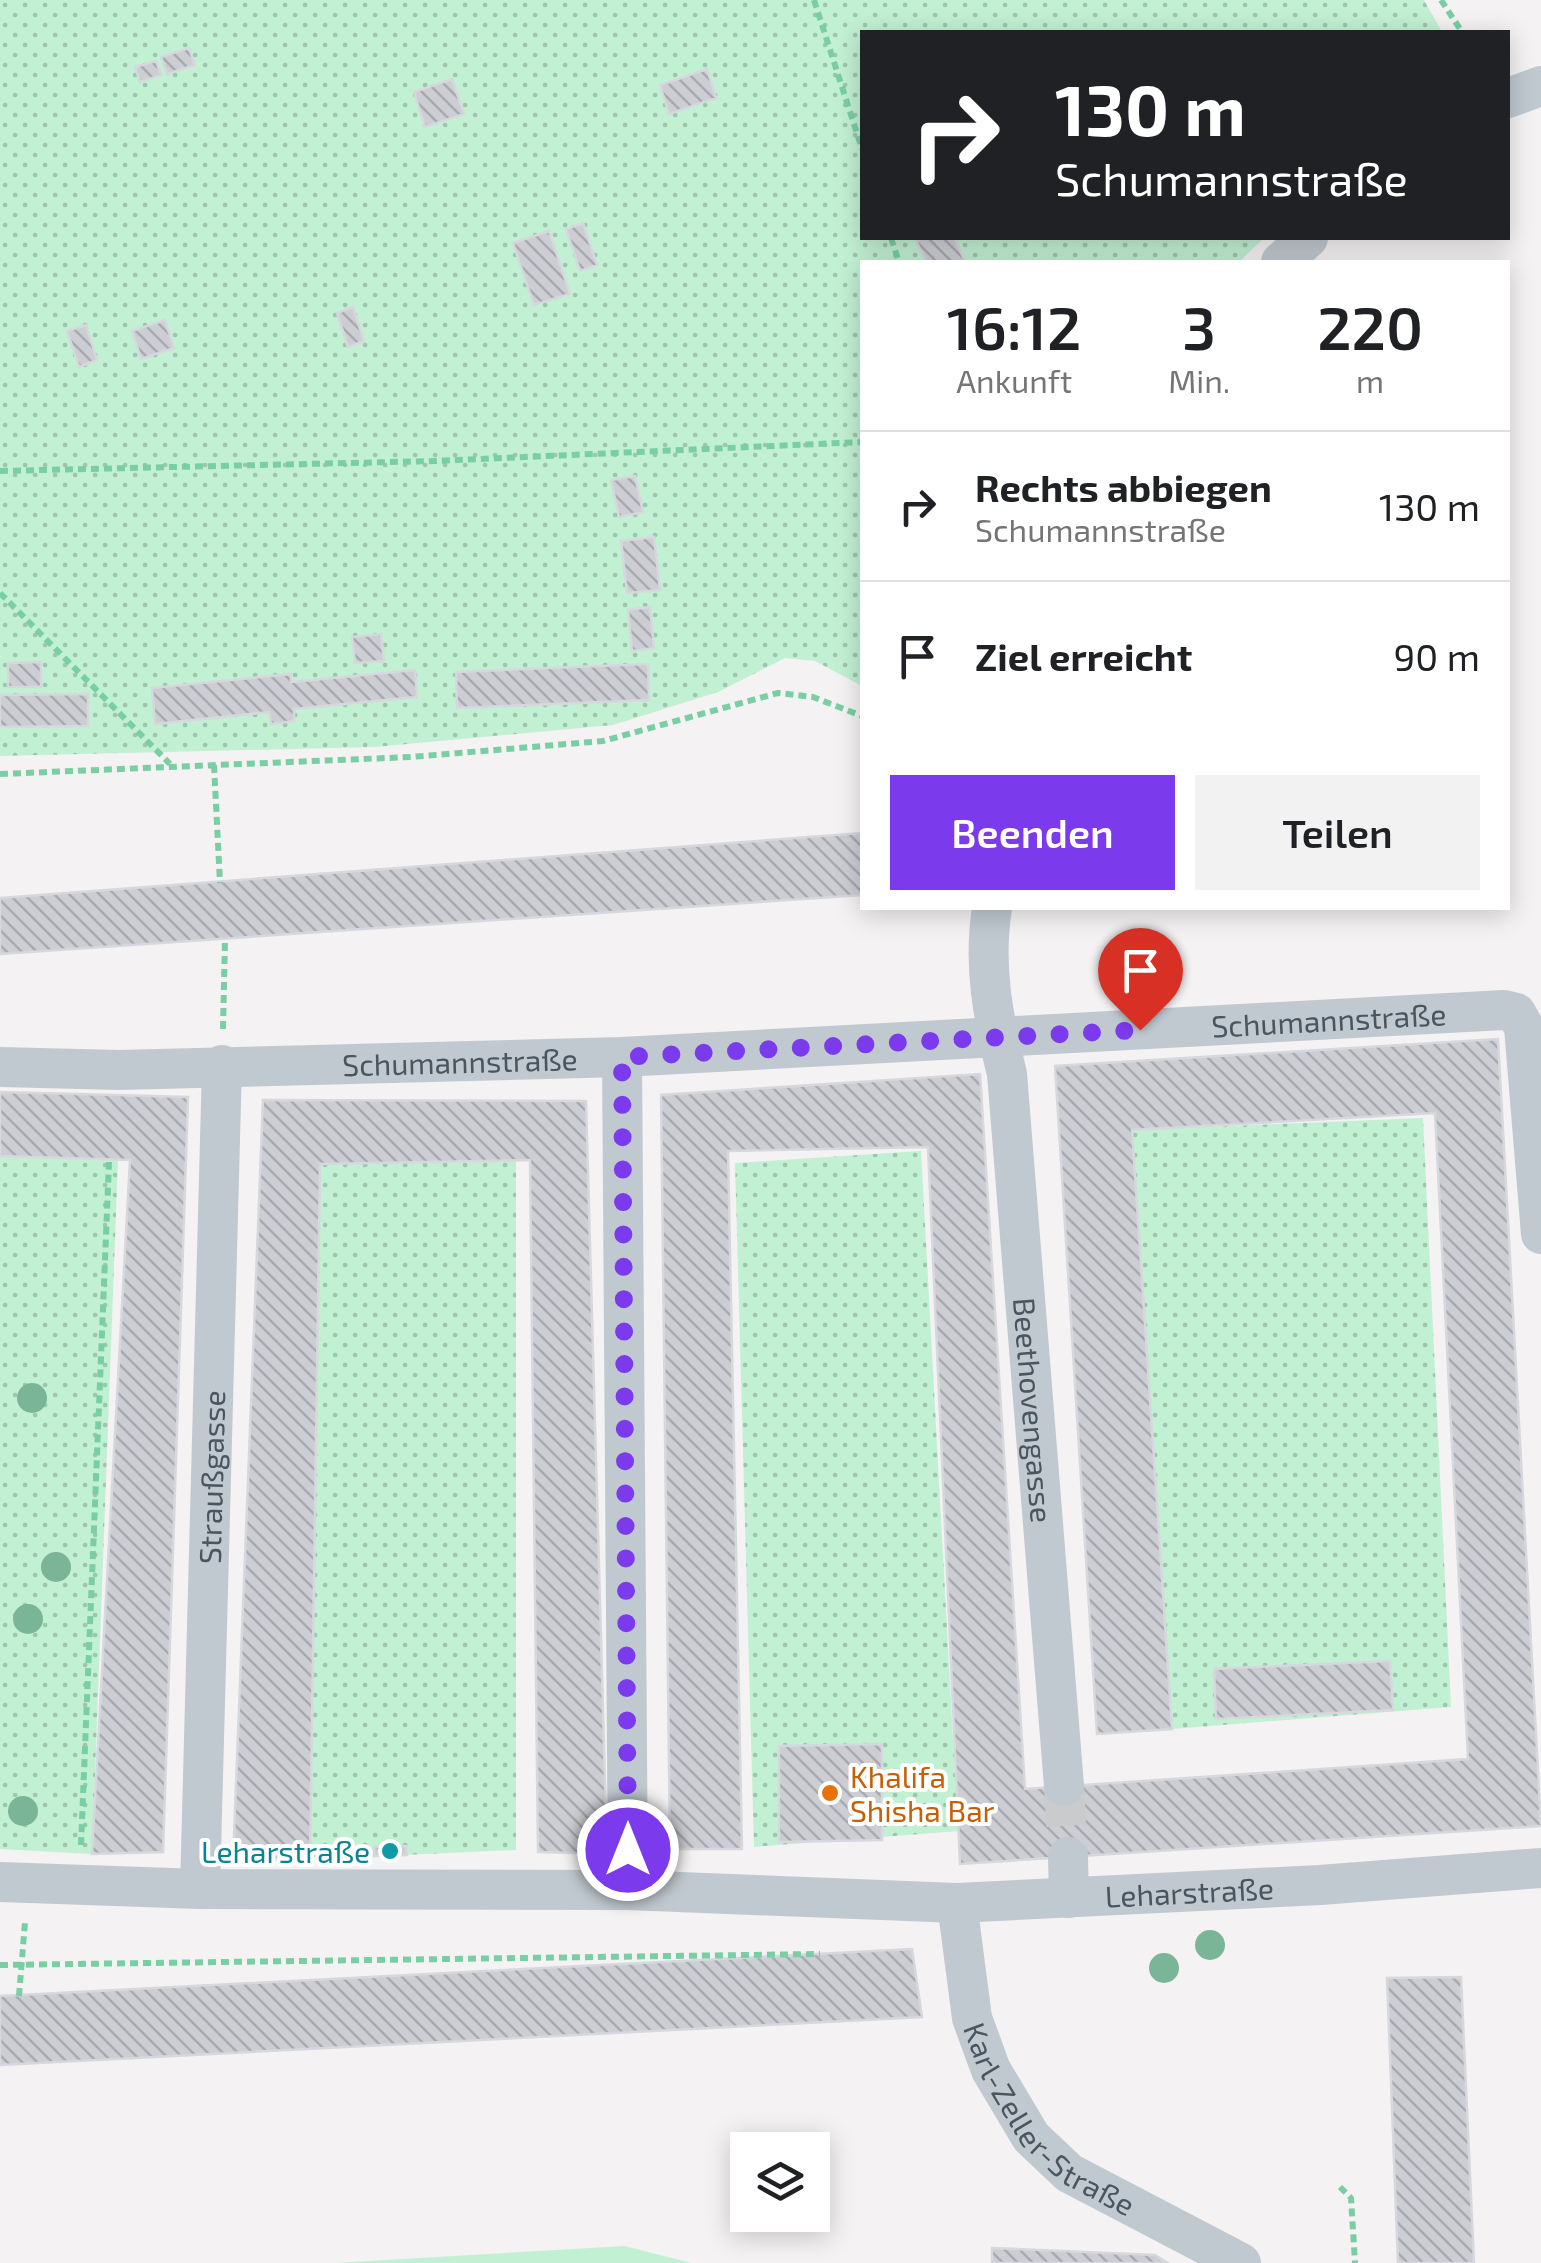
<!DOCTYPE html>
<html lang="de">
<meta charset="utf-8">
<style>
:root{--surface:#fff;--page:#f2f2f2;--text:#202124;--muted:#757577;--line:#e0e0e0;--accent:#7c3aed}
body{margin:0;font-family:"Exo 2",sans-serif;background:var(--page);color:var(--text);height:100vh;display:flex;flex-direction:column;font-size:38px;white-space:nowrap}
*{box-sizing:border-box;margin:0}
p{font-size:32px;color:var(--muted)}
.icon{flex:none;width:55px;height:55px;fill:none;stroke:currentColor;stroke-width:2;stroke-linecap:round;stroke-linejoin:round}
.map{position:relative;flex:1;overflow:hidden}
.panel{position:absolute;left:860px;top:260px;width:650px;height:650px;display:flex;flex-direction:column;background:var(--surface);border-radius:0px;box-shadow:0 5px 25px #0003}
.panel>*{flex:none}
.guide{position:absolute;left:860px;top:30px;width:650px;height:210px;border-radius:0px;box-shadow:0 5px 25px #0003;background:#202124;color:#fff;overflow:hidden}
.buttons{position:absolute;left:730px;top:2132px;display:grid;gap:20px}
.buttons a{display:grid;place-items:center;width:100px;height:100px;border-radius:0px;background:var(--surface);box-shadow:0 5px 25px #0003;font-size:50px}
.pin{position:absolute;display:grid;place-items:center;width:85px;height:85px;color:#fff;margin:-102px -42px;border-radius:50% 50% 50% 0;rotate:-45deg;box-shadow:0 0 10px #0007}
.pin .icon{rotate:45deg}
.me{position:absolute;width:110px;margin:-55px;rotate:0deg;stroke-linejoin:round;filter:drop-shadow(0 0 8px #0008)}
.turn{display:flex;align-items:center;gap:35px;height:210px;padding:0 30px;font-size:45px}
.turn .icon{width:130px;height:130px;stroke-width:2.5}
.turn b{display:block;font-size:70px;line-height:85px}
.eta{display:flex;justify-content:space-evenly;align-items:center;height:170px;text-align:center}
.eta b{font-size:60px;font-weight:600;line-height:70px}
.action{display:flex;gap:20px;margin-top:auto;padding:20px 30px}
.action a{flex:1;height:115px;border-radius:0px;background:var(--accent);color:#fff;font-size:40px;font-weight:600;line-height:115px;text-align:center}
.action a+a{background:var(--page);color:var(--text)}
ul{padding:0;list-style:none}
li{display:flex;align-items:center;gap:30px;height:150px;padding:0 30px;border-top:2px solid var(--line)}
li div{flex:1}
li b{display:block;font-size:38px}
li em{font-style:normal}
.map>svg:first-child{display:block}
.grass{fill:url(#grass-dots)}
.pitch{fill:#c2f0d3}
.building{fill:url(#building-back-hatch);stroke:#d6d8dd;stroke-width:2.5}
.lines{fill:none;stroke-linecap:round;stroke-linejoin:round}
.minor-tunnel{stroke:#c9cbcd;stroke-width:40;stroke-dasharray:40 20;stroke-linecap:butt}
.path{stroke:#79cfa3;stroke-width:6;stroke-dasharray:8 5;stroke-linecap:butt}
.minor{stroke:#c0c9d0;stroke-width:40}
.tree{fill:#7bb597}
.route{stroke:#7c3aed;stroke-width:18;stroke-dasharray:0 32.4}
.food-dot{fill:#e8710a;stroke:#fff;stroke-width:4}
.culture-dot{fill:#0f9aa8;stroke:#fff;stroke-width:4}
.labels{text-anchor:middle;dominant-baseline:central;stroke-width:8;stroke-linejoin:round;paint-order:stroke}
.street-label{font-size:30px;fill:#49555f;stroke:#fff}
.food-label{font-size:30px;fill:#c56008;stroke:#fff;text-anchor:start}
.culture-label{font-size:30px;fill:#0d838f;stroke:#fff;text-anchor:end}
</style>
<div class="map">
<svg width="1541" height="2263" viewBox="0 0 1541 2263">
<defs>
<pattern id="grass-dots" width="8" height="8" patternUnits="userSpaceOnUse" patternTransform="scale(2.5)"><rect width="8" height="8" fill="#c2f0d3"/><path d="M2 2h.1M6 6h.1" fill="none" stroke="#a0c5ae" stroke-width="1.8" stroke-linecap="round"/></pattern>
<pattern id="building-back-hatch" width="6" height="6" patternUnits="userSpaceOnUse" patternTransform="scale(2.5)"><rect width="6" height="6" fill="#ccced4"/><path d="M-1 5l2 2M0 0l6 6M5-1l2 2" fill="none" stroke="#a8aaaf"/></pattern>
</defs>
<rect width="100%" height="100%" fill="#f4f2f2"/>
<path class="grass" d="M0,0h1424l18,32h-580v206h402l-25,24h-377v424l-47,-25 -30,-3 -67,34 -105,33 -238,22 -375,9z
M1423,1118l28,589 -279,22 -40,-599z
M921,1151l37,680 -204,16 -19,-684z
M0,1156l118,3 -26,695 -92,-5z
M516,1161v689l-206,9 10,-695z"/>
<path class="pitch" d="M625,2246l66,17h-356z"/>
<path class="building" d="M189,48l6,17 -28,9 -6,-17z
M156,61l5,14 -21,7 -5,-15z
M707,69l9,29 -47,16 -9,-29z
M452,79l12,35 -39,13 -11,-35z
M583,223l14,42 -17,6 -14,-42z
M549,231l21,63 -36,11 -21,-62z
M915,238h40l10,24h-39z
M353,307l11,34 -16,6 -11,-34z
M165,320l9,28 -33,11 -9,-28z
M86,325l11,35 -18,7 -12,-36z
M635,476l8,36 -24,5 -8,-37z
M654,537l6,53 -33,3 -6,-52z
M650,607l4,41 -22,3 -4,-41z
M381,634l3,27 -29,2 -3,-26z
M41,662v25h-33v-24z
M648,664l1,36 -192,8 -1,-36z
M415,670l2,27 -123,12v12l-23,3 -2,-12 -114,12 -3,-36 139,-14v8z
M88,694v32l-88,1v-32z
M862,833v62l-862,59v-56z
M1498,1039l43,787 -581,38 -32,-717 -200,4 14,698h-72l-9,-754 319,-21 45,715 443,-30 -33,-646 -303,17 40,599 -75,5 -42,-668z
M0,1092l188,5 -25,755 -71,2 38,-694 -130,-4z
M263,1100l323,1 21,753 -69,-2 -8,-692 -210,4 -10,695 -77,2z
M1390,1661l3,49 -177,9 -2,-50z
M882,1744v96l-103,2v-96z
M406,1846l1,9 -33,1v-9z
M912,1949l10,68 -922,48v-69z
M1461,1977l13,286h-76l-11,-285z
M992,2248l163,7 13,8h-176z"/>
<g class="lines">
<path class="minor-tunnel" d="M1064,1786l4,71"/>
<path class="path" d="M814,0l48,149
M1441,0l21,32
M891,238l8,24
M0,471l435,-10 427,-19
M0,593l170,171
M214,765l6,118
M0,774l411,-17 192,-16 175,-48 35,4 49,19
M223,1029l2,-89
M81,1845l28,-683
M0,1965l820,-11
M19,1996l6,-74
M1340,2187l11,11 4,65"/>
<g class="minor">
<path d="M1508,98l33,-12"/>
<path d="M1281,262l27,-24"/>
<path id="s1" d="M992,908c-9,58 1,109 15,166l57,712"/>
<path d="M622,1057l6,833"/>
<path id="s2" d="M0,1067l119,3 503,-13 882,-47 12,3 8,14 17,207"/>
<path d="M1068,1857l1,41"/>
<path id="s3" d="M0,1882l200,7 428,1 329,13 363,-18 221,-17"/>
<path id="s4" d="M200,1889l22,-824"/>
<path id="s5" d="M957,1903l15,115 19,52 40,67 38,36 172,90"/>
</g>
</g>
<g class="tree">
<circle cx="32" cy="1398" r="15"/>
<circle cx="56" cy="1567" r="15"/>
<circle cx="28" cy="1619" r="15"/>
<circle cx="23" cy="1811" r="15"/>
<circle cx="1210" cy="1945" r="15"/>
<circle cx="1164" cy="1968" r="15"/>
</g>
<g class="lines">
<path class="route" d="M628,1850l-6,-793 518,-27"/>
</g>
<circle class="food-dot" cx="830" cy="1793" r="10"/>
<circle class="culture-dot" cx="390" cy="1851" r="10"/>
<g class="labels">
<g class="street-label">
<text stroke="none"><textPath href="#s2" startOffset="1330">Schumannstraße</textPath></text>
<text stroke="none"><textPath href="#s2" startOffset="460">Schumannstraße</textPath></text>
<text stroke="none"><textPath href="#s1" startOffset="505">Beethovengasse</textPath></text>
<text stroke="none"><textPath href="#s4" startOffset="412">Straußgasse</textPath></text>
<text stroke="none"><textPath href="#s3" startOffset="1190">Leharstraße</textPath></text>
<text stroke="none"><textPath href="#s5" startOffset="248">Karl-Zeller-Straße</textPath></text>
</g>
<g class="food-label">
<text x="850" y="1776">Khalifa<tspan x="850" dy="34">Shisha Bar</tspan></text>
</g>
<g class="culture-label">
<text x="370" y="1851">Leharstraße</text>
</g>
</g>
</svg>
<div class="buttons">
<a><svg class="icon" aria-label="layers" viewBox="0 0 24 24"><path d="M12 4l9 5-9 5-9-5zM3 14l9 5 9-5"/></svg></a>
</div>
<div class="pin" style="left:1140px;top:1030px;background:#d93025"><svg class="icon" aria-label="arrive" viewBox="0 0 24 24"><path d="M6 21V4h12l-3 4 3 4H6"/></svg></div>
<svg class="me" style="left:628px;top:1850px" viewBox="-20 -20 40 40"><circle r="17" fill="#7c3aed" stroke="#fff" stroke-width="3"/><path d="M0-11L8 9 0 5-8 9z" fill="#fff"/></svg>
<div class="guide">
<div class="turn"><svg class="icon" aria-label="right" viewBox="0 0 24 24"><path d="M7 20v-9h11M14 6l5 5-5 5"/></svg><div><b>130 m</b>Schumannstraße</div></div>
</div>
<section class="panel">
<div class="eta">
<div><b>16:12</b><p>Ankunft</p></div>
<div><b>3</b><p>Min.</p></div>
<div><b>220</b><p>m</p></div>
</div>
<ul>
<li><svg class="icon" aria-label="right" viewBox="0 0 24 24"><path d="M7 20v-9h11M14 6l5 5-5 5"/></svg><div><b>Rechts abbiegen</b><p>Schumannstraße</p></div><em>130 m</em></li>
<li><svg class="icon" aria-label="arrive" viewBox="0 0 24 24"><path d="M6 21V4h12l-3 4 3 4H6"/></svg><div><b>Ziel erreicht</b></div><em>90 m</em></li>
</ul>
<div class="action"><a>Beenden</a><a>Teilen</a></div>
</section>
</div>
